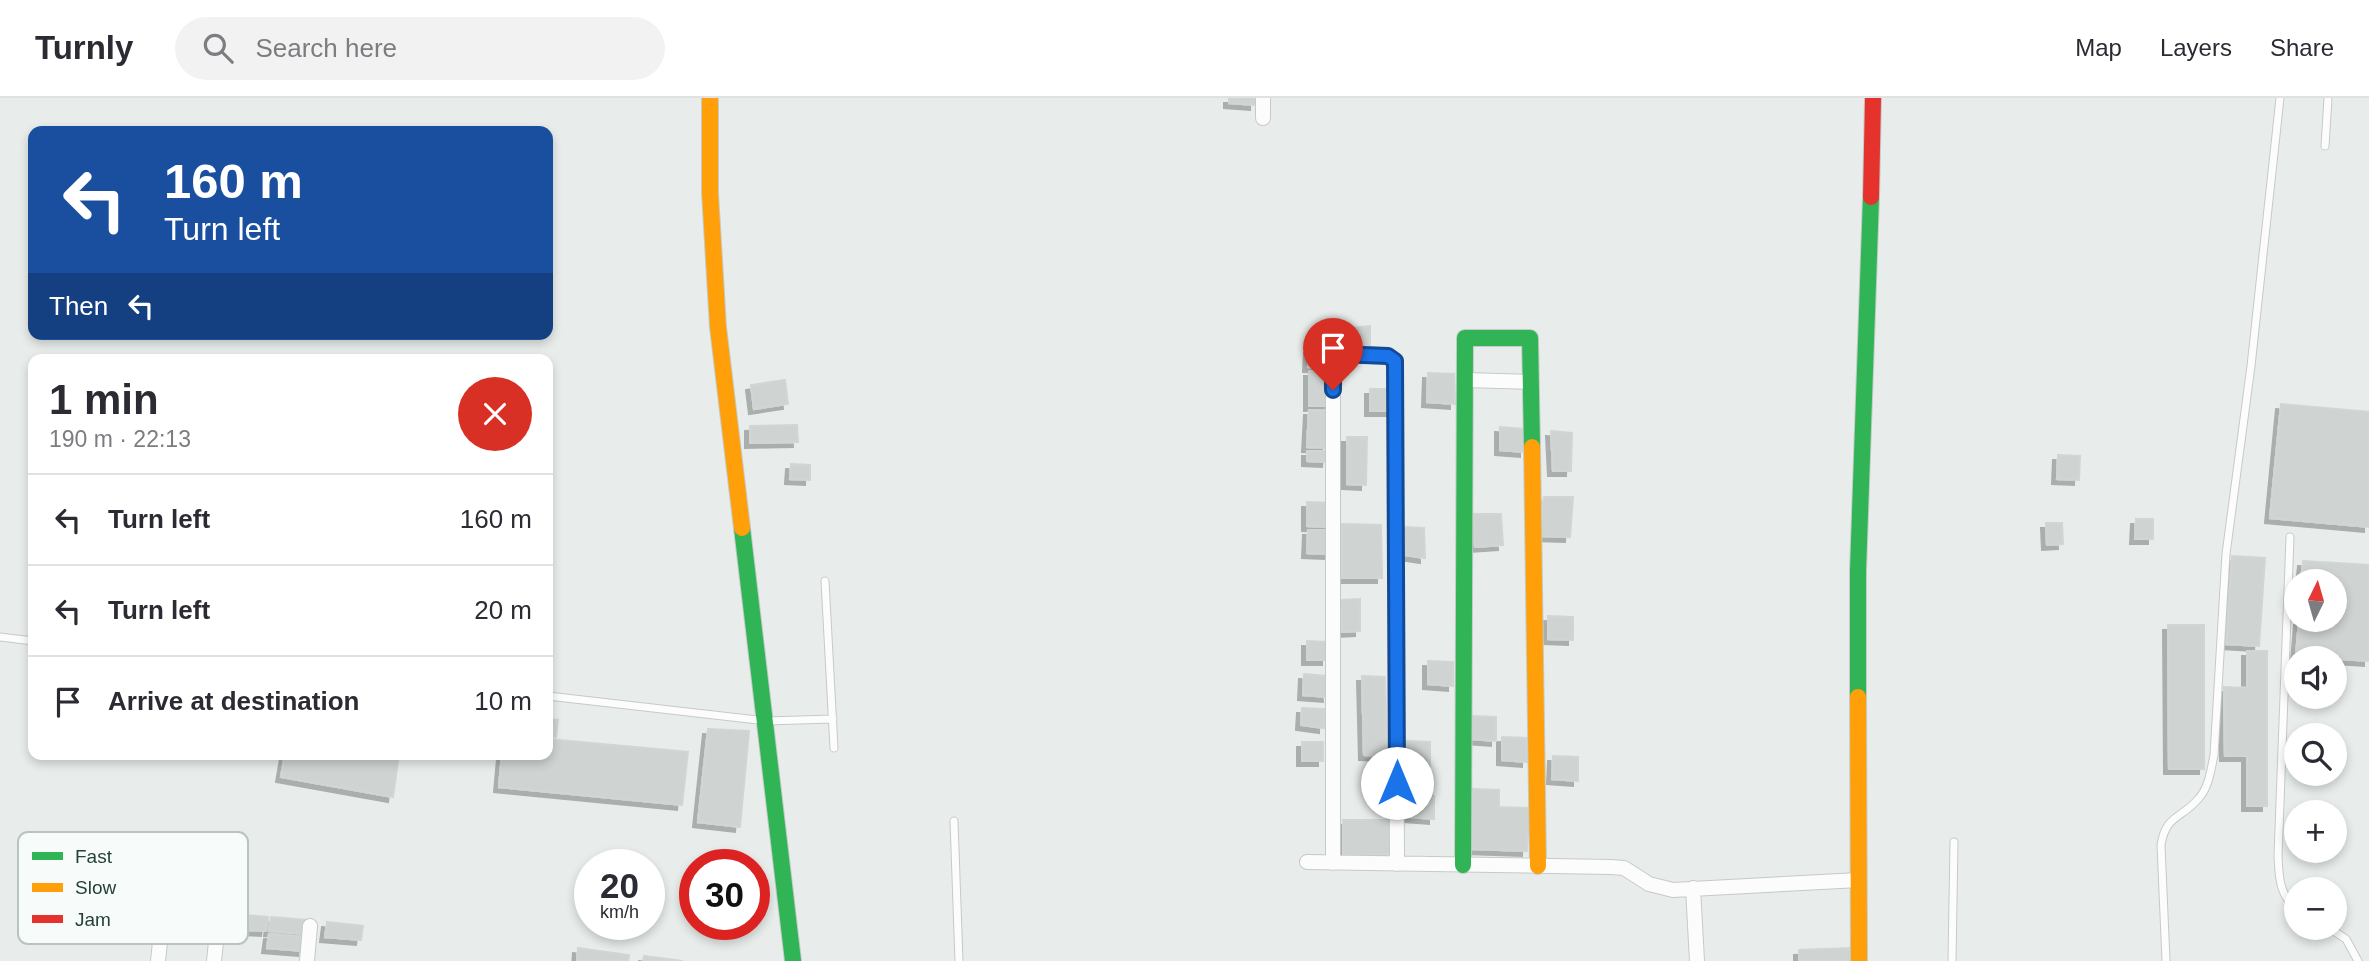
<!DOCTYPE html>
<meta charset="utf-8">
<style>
:root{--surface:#fff;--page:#f2f2f3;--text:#2b2b33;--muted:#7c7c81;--line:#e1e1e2}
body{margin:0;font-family:Helvetica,sans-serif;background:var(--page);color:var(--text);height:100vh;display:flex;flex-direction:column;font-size:26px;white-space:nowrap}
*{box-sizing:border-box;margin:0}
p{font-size:23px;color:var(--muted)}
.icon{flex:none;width:38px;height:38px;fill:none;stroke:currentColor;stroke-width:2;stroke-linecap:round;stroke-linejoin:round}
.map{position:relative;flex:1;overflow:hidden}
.side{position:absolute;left:28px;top:256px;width:525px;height:406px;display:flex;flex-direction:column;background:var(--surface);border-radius:14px;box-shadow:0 4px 10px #0003}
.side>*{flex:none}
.hud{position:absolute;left:28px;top:28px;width:525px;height:214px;border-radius:14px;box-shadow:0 4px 10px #0003;background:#1a4fa0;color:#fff;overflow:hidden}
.needle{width:46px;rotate:5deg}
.tools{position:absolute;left:2284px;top:471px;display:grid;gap:14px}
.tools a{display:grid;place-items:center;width:63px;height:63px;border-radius:50%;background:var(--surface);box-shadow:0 4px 10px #0003;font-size:35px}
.speed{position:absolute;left:574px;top:751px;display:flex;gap:14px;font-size:35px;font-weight:700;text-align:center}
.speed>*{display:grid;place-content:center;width:91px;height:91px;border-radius:50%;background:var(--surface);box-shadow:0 4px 10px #0003;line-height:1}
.speed small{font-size:18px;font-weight:400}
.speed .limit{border:10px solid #d22;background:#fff;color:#111}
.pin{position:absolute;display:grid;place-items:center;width:60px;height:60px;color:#fff;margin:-72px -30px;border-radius:50% 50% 50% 0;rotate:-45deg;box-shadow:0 0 7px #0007}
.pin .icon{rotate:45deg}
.me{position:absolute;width:77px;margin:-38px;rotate:0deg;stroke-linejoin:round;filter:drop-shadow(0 0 5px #0008)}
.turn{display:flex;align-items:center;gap:24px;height:147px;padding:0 21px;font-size:32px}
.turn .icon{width:91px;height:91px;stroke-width:2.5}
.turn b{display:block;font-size:49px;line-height:60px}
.then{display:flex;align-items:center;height:66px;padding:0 21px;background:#0003;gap:14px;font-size:26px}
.round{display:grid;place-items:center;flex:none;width:74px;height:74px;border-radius:37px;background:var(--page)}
.headline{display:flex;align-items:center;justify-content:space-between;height:119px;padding:0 21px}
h1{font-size:42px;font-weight:600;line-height:52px}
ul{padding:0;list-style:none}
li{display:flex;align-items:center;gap:21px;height:91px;padding:0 21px;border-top:2px solid var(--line)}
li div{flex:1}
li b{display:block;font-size:26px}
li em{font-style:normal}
header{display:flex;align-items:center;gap:42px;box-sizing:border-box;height:98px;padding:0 35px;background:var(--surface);border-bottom:2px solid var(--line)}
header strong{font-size:33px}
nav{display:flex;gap:38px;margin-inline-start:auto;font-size:24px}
.search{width:490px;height:63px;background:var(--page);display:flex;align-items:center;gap:18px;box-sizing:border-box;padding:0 24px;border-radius:38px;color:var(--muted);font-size:26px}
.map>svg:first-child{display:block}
.building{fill:#cfd4d2;stroke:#d1d6d4;stroke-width:2;filter:url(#shadow)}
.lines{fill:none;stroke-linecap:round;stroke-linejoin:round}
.lane-casing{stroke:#c5cac8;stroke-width:9}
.street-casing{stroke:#c5cac8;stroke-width:16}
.fast-casing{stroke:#c3cbc8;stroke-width:18}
.slow-casing{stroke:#c3cbc8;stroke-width:18}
.jam-casing{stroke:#c3cbc8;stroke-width:18}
.lane{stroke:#fcfcfc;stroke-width:7}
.street{stroke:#fcfcfc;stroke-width:14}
.fast{stroke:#30b455;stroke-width:16}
.slow{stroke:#ff9f0a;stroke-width:16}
.jam{stroke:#e5322d;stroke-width:16}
.route-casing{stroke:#114b97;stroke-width:18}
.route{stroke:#1a73e8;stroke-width:12}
.key{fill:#f7fbf9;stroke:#b8c4c0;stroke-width:2}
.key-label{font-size:19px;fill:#24423a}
</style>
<header>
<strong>Turnly</strong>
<div class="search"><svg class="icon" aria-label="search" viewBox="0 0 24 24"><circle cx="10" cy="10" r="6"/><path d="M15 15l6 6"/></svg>Search here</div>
<nav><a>Map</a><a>Layers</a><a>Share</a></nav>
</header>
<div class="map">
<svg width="2369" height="863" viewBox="0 0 2369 863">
<defs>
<filter id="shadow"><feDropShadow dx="-5" dy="5" stdDeviation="0" flood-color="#0004"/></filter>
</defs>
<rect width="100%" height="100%" fill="#e8edeb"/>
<path class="building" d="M1229,0h26v7l-26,-2z
M1370,228v20h-11v-2l-17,3v-18z
M1309,250h21v20l-22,-1z
M1309,273h19l1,35h-20z
M1428,275l26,1 1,30 -28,-2z
M785,282l3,24 -34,5 -3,-24z
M1370,291h21v22h-21z
M2281,306l88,8v115l-99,-9z
M1309,312l20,1 -2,37 -20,-1z
M797,327l1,17 -48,1v-17z
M1500,329l25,2v23l-25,-2z
M1551,333l21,2 -1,38h-18z
M1347,339h20l-1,48 -19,-1z
M1307,353h21l-1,11 -20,-1z
M2058,357l22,1 -1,24 -22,-1z
M791,366l19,1v15l-20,-1z
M1544,399h29l-3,40 -32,-1z
M1307,404l23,1 -1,24 -22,-1z
M1474,416h27l2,31 -28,2z
M2136,421h17v20h-18z
M2046,425h16l1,21 -16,1z
M1342,426l39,1 1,53h-40z
M1404,429l20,1 1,30 -21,-3z
M1308,432h22l-1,24 -22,-1z
M2232,458l33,2 -6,88 -33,-2z
M2303,463l66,4v96l-73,-5 3,-36h35v-39h-33z
M1360,501v32l-18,1 -2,-32z
M1548,518l25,1v23l-25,-1z
M2168,527h36v144h-35z
M1307,543l20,1v18h-20z
M2247,553h20v155h-20v-50h-22l-1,-69 23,1z
M1428,563l25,1v24l-25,-2z
M1304,576l22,2 2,21 -25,-2z
M1362,578l23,1 2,79 -23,-1z
M1302,610l22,1v19l-23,-3z
M1471,618l25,1v24l-25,-2z
M548,621l10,1 -2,17 -8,-1z
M708,631l41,2 -9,96 -42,-5z
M1502,639l25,1v24l-25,-2z
M548,641l140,13 -6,53 -183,-18 3,-33h46z
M1405,643l25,1v24l-25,-2z
M1302,644h21v19h-21z
M285,656h114l-6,43 -112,-20z
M1553,658l25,1v24l-26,-2z
M1405,672l25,1v24l-25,-2z
M1473,691l26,1v17l30,1 -2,43 -56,-2z
M1409,696l25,2v23l-25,-2z
M1343,722h47v34l-47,1z
M232,816l36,3 -2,14 -36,-2z
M271,819l36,3 -2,14 -36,-3z
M327,824l36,4 -2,14 -36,-3z
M269,836l36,3 -2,14 -36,-3z
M578,850l51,7 -1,6h-51z
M1851,850l1,13h-53v-11z
M644,858l39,5h-40z"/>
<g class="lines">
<g class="lane-casing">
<path id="lane" d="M2325,48l3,-48
M2290,439l-12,319c1,20 1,39 18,52
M825,483l9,167
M0,539l33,4
M548,598l218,25 67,-2
M954,723l5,140
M2329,830l17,11 12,22
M1952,863l2,-119
M2166,863l-5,-116c5,-31 21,-26 38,-47 10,-11 12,-29 15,-43l12,-201 25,-188 29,-268"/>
</g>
<g class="street-casing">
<path id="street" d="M1263,0v20
M1465,282l66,2
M1307,764l304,5 13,1 25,16 24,6 186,-10
M1333,765v-501l1,-5c10,-6 53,-4 61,4l2,503
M1693,790l4,73
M158,863l5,-47
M214,863l4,-38
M307,863l3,-35"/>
</g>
<g class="fast-casing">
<path id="fast" d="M742,430l51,433
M1858,599v-126l13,-374
M1463,767l2,-527h65l2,109"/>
</g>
<g class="slow-casing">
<path id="slow" d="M710,0v95l8,134 24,201
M1532,349l6,419
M1858,599l1,264"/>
</g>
<g class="jam-casing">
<path id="jam" d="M1871,99l2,-99"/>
</g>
<use href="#lane" class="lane"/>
<use href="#street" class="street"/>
<use href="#fast" class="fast"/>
<use href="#slow" class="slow"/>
<use href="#jam" class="jam"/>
</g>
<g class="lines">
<g class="route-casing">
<path id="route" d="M1333,292v-28l5,-8 50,2 7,5 2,422"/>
</g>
<use href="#route" class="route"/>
</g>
<rect x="18" y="734" width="230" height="112" rx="10" class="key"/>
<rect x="32" y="754" width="31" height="8" fill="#30b455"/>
<rect x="32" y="785" width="31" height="9" fill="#ff9f0a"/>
<rect x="32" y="817" width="31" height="8" fill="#e5322d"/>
<g class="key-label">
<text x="75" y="765">Fast</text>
<text x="75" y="796">Slow</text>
<text x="75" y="828">Jam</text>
</g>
</svg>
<div class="tools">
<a><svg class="needle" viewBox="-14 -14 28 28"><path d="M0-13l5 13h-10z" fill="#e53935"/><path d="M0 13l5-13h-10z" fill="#7c7c81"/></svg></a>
<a><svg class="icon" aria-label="sound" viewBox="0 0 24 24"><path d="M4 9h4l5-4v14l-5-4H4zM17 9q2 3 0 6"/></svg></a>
<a><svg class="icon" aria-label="search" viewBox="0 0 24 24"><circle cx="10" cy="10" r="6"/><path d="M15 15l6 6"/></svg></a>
<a>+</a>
<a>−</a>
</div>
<div class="speed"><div>20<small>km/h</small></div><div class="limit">30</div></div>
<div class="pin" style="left:1333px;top:292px;background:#d93025"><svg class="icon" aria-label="arrive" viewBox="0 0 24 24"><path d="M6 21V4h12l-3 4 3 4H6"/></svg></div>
<svg class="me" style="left:1397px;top:685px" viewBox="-20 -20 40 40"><circle r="19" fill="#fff"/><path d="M0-13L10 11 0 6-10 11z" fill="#1a73e8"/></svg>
<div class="hud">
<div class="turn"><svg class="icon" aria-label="left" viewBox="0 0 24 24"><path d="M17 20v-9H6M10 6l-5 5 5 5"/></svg><div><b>160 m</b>Turn left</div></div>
<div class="then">Then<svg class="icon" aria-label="left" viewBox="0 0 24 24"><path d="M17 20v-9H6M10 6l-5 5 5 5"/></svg></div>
</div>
<section class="side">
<div class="headline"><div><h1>1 min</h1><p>190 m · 22:13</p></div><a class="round" style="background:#d93025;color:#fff"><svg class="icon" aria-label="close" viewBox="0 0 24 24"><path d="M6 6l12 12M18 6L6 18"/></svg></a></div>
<ul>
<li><svg class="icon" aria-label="left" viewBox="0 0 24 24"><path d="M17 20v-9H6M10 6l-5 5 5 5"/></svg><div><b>Turn left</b></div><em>160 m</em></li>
<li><svg class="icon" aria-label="left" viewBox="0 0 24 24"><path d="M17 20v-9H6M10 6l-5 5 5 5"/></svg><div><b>Turn left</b></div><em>20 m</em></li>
<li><svg class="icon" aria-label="arrive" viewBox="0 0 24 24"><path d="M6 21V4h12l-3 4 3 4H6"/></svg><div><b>Arrive at destination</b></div><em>10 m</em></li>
</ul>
</section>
</div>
